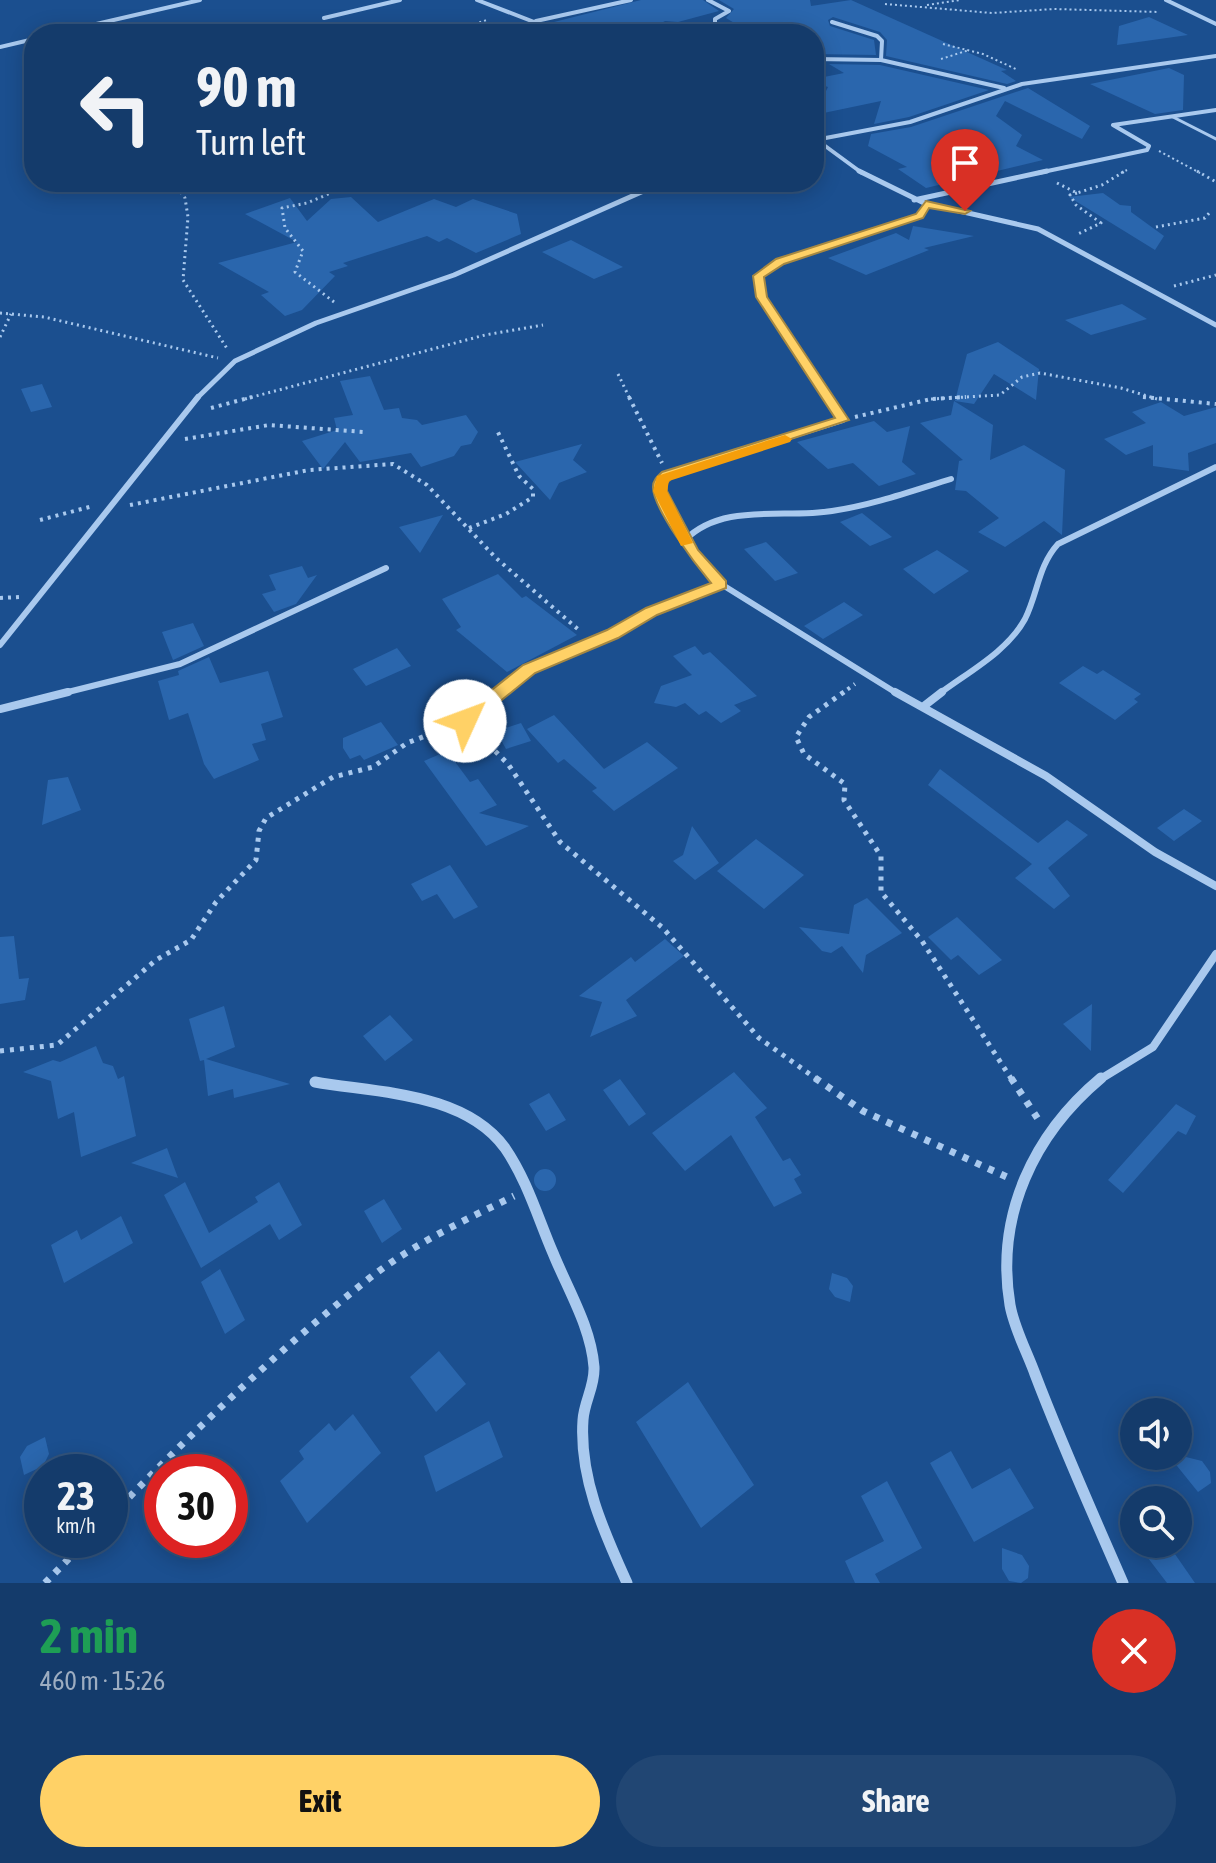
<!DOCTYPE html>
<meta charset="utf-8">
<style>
:root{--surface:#143b6b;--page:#214673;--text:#f1f3f6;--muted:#9dadc1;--line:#33557e;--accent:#ffd166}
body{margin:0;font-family:"Asap Condensed",sans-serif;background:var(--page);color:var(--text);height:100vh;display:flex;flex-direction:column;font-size:30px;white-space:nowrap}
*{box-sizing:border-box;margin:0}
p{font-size:26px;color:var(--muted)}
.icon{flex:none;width:44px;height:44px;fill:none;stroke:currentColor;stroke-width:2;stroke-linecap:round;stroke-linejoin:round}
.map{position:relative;height:1583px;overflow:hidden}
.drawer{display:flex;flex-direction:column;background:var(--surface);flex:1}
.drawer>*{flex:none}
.top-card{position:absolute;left:24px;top:24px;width:800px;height:168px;border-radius:32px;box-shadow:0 4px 20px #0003,0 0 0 2px var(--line);background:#143b6b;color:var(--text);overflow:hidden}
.controls{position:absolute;left:1120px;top:1398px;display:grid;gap:16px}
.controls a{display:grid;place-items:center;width:72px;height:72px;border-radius:50%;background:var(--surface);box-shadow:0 4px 20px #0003,0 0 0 2px var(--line);font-size:40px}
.speed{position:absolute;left:24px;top:1454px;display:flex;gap:16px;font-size:40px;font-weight:700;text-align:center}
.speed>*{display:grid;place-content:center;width:104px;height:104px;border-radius:50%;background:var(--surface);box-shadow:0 4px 20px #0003,0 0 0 2px var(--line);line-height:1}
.speed small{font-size:20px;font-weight:400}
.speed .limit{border:12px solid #d22;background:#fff;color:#111}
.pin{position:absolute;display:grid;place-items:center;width:68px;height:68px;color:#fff;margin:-82px -34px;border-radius:50% 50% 50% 0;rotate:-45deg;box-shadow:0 0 8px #0007}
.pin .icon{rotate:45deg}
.me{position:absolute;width:88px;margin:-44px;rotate:47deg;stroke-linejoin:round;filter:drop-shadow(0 0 6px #0008)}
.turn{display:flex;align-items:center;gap:28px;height:168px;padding:0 40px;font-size:36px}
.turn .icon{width:104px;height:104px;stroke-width:2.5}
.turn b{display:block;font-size:56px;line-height:68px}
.round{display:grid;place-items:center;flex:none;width:84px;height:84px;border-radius:42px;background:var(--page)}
.head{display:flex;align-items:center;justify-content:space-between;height:136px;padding:0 40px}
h1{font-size:48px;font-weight:700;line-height:60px;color:#1e9e55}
.button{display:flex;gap:16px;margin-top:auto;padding:16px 40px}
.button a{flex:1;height:92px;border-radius:48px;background:var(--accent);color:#111;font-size:32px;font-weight:700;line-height:92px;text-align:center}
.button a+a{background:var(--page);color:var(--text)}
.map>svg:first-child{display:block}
.building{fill:#2a66ad}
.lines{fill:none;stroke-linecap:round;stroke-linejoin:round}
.path-far4{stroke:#a9c9ee;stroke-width:2;stroke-dasharray:2 3;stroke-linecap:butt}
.path-far3{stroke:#a9c9ee;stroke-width:3;stroke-dasharray:2 4;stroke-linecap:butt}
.path-far2{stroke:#a9c9ee;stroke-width:4;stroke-dasharray:3 5;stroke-linecap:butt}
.path-far1{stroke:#a9c9ee;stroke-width:5;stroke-dasharray:4 6;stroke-linecap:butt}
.path{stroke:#a9c9ee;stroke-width:7;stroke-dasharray:6 8;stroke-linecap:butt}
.service{stroke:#a9c9ee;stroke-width:3}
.minor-far4{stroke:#a9c9ee;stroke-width:4}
.minor-far3{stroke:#a9c9ee;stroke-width:5}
.minor-far2{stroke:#a9c9ee;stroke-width:6}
.minor-far1{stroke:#a9c9ee;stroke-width:8}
.minor{stroke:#a9c9ee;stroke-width:11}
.route{fill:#ffd166;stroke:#a68842;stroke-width:2}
.slow{fill:#f59e0b}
</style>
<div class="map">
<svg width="1216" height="1583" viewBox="0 0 1216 1583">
<rect width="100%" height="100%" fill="#1b4f8f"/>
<path class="building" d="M641,0h62l16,11 -41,11 -13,-1 -15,8 -82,1 -18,-7z
M719,0h91l1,6 40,-6 156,70 -6,1 15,10 -9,3 -121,-28 1,-16 -7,-8 -47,-15 -5,3 2,6 44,14 2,15 -62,-1v-20l-17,-9 -46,8 -25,-15 8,-9z
M1149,17l39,18 -71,10 2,-19z
M829,64l51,1 109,25 -80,27 -35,7 7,-23 -67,14 14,-28 -14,-5v-3l30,-6z
M1169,68l15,7 -1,35 -28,4 -65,-30z
M1028,88l62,38 -8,13 -77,-38 -9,15 26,19 -6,11 27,14 -117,28 -28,-19 9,-2 -39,-21 3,-12 40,-7z
M1103,193l17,12 11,1v6l33,24 -9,14 -86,-53z
M351,197l27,25 56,-23 22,8 17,-8 44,15 4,20 -45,19 -29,-15 -8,4 -12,-6 -84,27 5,3 -19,6 6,4 -33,34 -17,6 -24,-21 8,-3 -51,-29 79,-21 -52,-28 45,-16 17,23 24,-22z
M913,226l61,10 -50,12 5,2 -63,25 -38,-17 68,-25 13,7z
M571,240l52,27 -29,12 -52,-27z
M1122,304l25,15 -56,16 -26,-15z
M998,342l41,27 -3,31 -42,-26 -20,30 -19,-3 12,-47z
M370,376l14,34 15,-2 3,10 15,2 5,5 44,-10 12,17 -7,12 -10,2 -7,10 -33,11 -10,-14 -51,9 -15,-20 -22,27 -21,-28 35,-11 -3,-12 19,-3 -13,-34z
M42,384l10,23 -21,5 -10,-23z
M954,401l39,24 -3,35 34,-15 41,25 -3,65 -18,-14 -39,26 -27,-15 21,-14 -33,-27 -11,-1 4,-29 4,-1 -43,-37 31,-8z
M1161,402l23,14 32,-9v36l-28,10 1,18 -36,-5v-21l-27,10 -22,-16 42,-16 -14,-11z
M874,421l13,11 23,-6 -8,36 14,12 -37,12 -26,-23 -25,6 -31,-27z
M582,444l-9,16 14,12 -28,11 -9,17 -35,-38z
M862,513l30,24 -22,9 -30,-24z
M443,515l-23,38 -21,-26z
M766,542l32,31 -23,8 -31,-32z
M937,550l32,21 -35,23 -31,-25z
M302,566l6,12 9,-3 -21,29 -22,8 -12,-18 14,-4 -7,-15z
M498,574l24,24 4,-2 51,39 -70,37 -51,-42 5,-3 -19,-28z
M844,602l19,13 -40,24 -19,-13z
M193,623l11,23 -31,14 -11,-28z
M695,646l8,9 7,-3 47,44 -23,9 7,6 -20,12 -15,-12 -7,4 -14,-12 -9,4 -22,-4 7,-17 31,-11 -19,-19z
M397,648l14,18 -45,20 -13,-17z
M209,657l11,26 48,-12 15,46 -22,7 5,16 -14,4 7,16 -45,19 -10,-15 -16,-51 -19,7 -11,-39 21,-6 -1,-4z
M1083,666l14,8 6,-4 38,24 -7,5 4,3 -23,18 -56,-37z
M554,715l50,54 43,-27 31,26 -64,43 -22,-20 5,-3 -33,-29 -6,4 -31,-34z
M381,722l17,23 -34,15 -4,-5 -10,4 -7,-11v-10z
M521,723l10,18 -25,8 -10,-18z
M447,751l23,31 8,-3 19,26 -18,8 50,13 -43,20 -62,-85z
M940,769l98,74 29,-23 21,15 -40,33 22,28 -16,13 -39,-31 17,-14 -104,-79z
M68,777l13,33 -39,15 6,-45z
M1184,809l18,12 -28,20 -17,-13z
M692,826l27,37 -24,17 -22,-19 10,-6z
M756,839l48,36 -40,34 -47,-38z
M450,865l28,42 -24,12 -17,-25 -15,7 -11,-17z
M867,898l35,35 -36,22 -3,18 -21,-27 -11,7 -9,-2 -23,-24 50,7 5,-29z
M957,917l45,43 -23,15 -21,-20 -7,5 -23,-23z
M14,936l5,43 10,-1 -4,22 -25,4v-67z
M665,939l19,17 -58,44 11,16 -47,21 12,-35 -23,-6 52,-39 4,5z
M1092,1004l-1,47 -28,-27z
M224,1006l11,41 -29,12 84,25 -56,14 -1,-9 -25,7 -4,-36 -4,1 -11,-42z
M390,1015l23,25 -28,21 -22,-25z
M96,1046l7,17 10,3 5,13 6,-3 12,60 -55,21 -7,-45 -16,7 -7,-38 -28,-9 30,-12 7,2z
M734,1072l33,36 -12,9 28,44 7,-3 11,17 -7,4 8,14 -28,14 -43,-72 -46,36 -33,-38z
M620,1079l26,35 -17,12 -26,-36z
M549,1093l17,27 -20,11 -17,-27z
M1176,1104l20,12 -10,19 -8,-4 -55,62 -15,-13z
M167,1148l11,30 -47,-15z
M534 1180a11 11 0 1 1 22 0a11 11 0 1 1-22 0Z
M185,1182l24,51 49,-31 -3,-5 24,-15 23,43 -23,15 -9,-16 -69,44 -37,-73z
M384,1199l18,30 -20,14 -18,-32z
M121,1216l12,27 -69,40 -13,-38 26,-15 4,10z
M220,1269l25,51 -20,14 -24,-52z
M832,1273l15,5 6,8 -3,16 -15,-5 -6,-8z
M439,1351l27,33 -30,28 -26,-35z
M688,1382l66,103 -53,43 -65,-106z
M353,1414l28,39 -74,70 -27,-42 24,-22 -5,-8 30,-28 6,8z
M489,1421l14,36 -67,35 -12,-36z
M45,1437l4,17 -6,12 -19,9 -4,-18 7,-11z
M951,1451l21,38 38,-21 24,40 -60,34 -44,-79z
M1178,1455l24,6 8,11 1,11 -13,9 -29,-36z
M887,1481l35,67 -47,26 5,9h-25l-10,-22 39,-20 -23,-45z
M1148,1544h20l27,39h-28l-19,-25z
M1002,1548l20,7 7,11 -1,12 -7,5 -12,-2 -7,-12z"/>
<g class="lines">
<path class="path-far4" d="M885,4l107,9 62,-4 105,3
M927,5l34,-5
M441,34l46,-14
M943,44l40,10 35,16
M941,59l28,-9
M814,92l9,3
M1159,151l41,22
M1121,173l6,-3"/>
<path class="path-far3" d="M1197,171l19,11
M174,182l11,16 3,19 -5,63 45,70
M1057,183l20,10 25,-8 23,-14
M1077,193l-7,2 6,10 25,18 -23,11
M1156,227l49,-9 6,-7
M1174,286l42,-11
M334,302l-39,-30 8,-21 -18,-23 -3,-20 25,-5 50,-21
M0,313l44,4 174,41
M0,337l11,-23
M618,374l12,25
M245,399l240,-64 58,-10
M931,399l69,-4 22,-18 18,-4 81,15 36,11"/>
<path class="path-far2" d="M629,397l33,66
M1143,397l73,7
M211,408l41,-11
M855,417l76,-18 35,-2
M185,439l84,-14 95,7
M130,505l179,-35 84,-6 34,21 69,73 84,73
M40,520l53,-14
M469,528l37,-14 27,-17v-8l-14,-13 -23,-48
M0,598l19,-1
M841,694l14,-10"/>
<path class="path-far1" d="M844,692l-35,25 -13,20 8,17 41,30 -1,16 37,56v36l41,49 90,139
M474,730l34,34 52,78 103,86 96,110 59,42
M0,1051l57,-6 99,-85 35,-20 25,-38 40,-42 3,-29 7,-13 67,-41 40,-10 34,-24 42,-16"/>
<path class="path" d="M815,1078l48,33 146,67
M1011,1078l27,41
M110,1517c80,-83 165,-164 256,-236 45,-36 97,-60 148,-85
M45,1583l42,-43"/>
<path class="service" d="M1173,117l43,22"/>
<path class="minor-far4" d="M477,0l88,34
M708,0l21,11 -14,8v4l24,11
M1166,0l50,24
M324,18l76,-18
M536,21l95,-21
M832,22l45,14 5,5 -1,19
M53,34l147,-34
M0,47l34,-8
M814,59l67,1 123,28
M815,140l95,-18 112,-38 194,-28
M817,140l45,33
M1038,173l109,-23 2,-4 -36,-21 103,-15"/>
<path class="minor-far3" d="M859,171l65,32 114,26 178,96
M914,200l133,-29
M196,399l39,-38 81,-38 138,-48 210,-93
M829,399l-68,-102 -3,-21 22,-15 140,-45 6,-12"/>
<path class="minor-far2" d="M685,540l-27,-54 9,-11 176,-55 -15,-23
M0,645l198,-248
M60,694l120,-30 206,-96
M498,694l31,-25 84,-35 38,-23 70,-27
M898,694l-177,-110 -36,-44c38,-38 99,-21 147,-29 41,-6 80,-20 119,-32
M939,694c29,-22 68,-42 86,-75 13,-26 13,-53 33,-75l158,-77"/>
<path class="minor-far1" d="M895,692l151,84 109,76 61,34
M924,706l18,-14
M0,709l68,-17
M465,721l36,-29
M1099,1080l54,-33 63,-93"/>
<path class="minor" d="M1101,1078c-67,56 -106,137 -91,227 4,23 17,47 25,69 27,71 58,140 88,209
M315,1082c62,11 149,10 190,66 22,32 33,70 48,105 15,37 38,74 41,114 1,19 -10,35 -11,53 -4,58 21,112 44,163"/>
</g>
<path class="route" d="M926,201l44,10 -5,3 -36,-6 -6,10 -139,46 -20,13 3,20 82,123 -177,58 -5,5v8l31,59 28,31v7l-69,27 -39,23 -83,35 -64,52h-12v-9l64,-51 84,-35 39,-22 65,-25c-15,-18 -58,-74 -58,-96 0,-7 5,-11 9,-15l173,-54 -79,-121 -3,-21 23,-17 140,-45z"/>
<path class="slow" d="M785,435l7,4 -2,3 -121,39 -2,10 26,52 -12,3 -28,-55 4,-15z"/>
</svg>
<div class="controls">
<a><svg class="icon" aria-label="sound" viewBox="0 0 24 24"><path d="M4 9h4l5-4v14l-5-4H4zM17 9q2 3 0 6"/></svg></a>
<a><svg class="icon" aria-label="search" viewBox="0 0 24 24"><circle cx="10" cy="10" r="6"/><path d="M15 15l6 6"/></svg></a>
</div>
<div class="speed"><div>23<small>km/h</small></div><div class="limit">30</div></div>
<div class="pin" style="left:965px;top:211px;background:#d93025"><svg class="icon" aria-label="arrive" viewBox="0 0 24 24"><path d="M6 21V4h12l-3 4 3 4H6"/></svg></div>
<svg class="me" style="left:465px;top:721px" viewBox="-20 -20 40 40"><circle r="19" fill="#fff"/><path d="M0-13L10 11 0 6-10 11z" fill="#ffd166"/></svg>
<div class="top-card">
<div class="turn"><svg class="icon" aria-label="left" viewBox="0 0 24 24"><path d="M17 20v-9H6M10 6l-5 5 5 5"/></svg><div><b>90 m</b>Turn left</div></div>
</div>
</div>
<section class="drawer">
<div class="head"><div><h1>2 min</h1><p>460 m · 15:26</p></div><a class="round" style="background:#d93025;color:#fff"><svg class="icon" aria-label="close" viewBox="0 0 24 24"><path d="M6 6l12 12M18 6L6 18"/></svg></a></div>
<div class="button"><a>Exit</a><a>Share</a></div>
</section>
